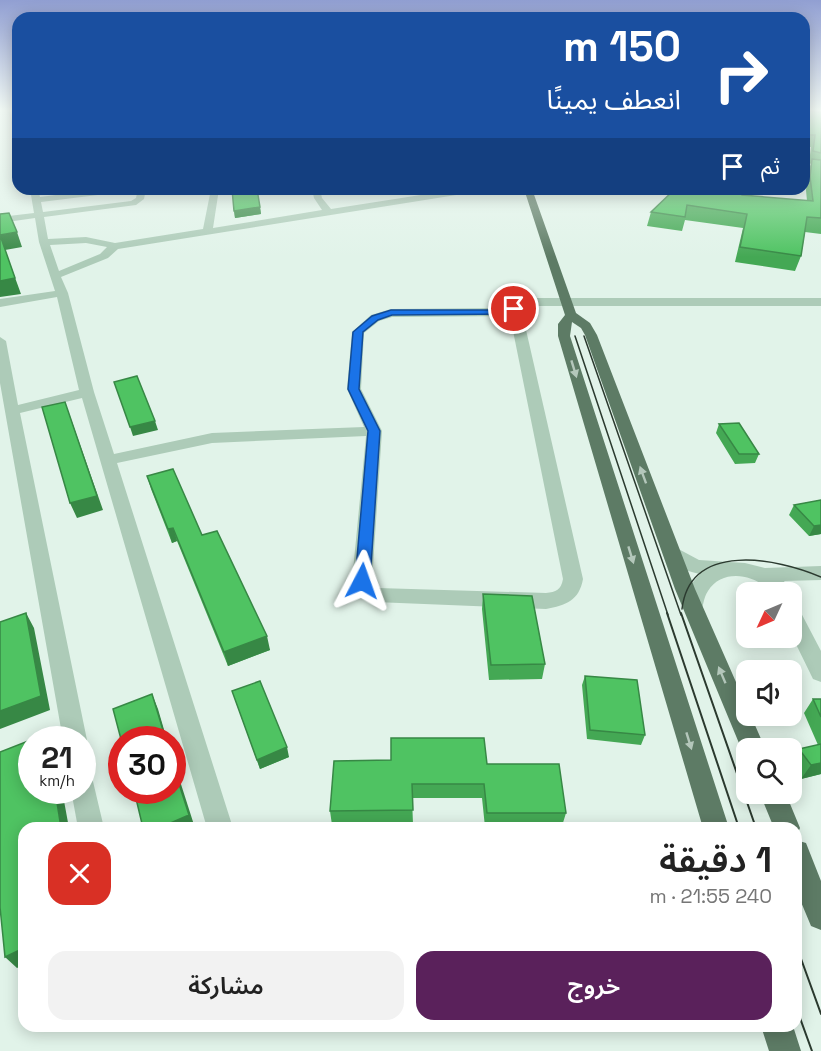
<!DOCTYPE html>
<html lang="ar">
<meta charset="utf-8">
<style>
:root{--surface:#fff;--page:#f2f2f2;--text:#222;--muted:#767676;--accent:#5a215b}
body{margin:0;font-family:"Space Grotesk","Noto Sans Arabic",sans-serif;background:var(--page);color:var(--text);direction:rtl;height:100vh;display:flex;flex-direction:column;font-size:22px;white-space:nowrap}
*{box-sizing:border-box;margin:0}
p{font-size:20px;color:var(--muted)}
.icon{flex:none;width:33px;height:33px;fill:none;stroke:currentColor;stroke-width:2;stroke-linecap:round;stroke-linejoin:round}
.map{position:relative;flex:1;overflow:hidden;direction:ltr}
.drawer{position:absolute;left:18px;top:822px;width:784px;height:210px;display:flex;flex-direction:column;background:var(--surface);border-radius:18px;box-shadow:0 3px 15px #0003;direction:rtl}
.drawer>*{flex:none}
.banner{position:absolute;left:12px;top:12px;width:798px;height:183px;border-radius:18px;box-shadow:0 3px 15px #0003;direction:rtl;background:#1a4fa0;color:#fff;overflow:hidden}
.needle{width:39px;rotate:226deg}
.controls{position:absolute;left:736px;top:582px;display:grid;gap:12px}
.controls a{display:grid;place-items:center;width:66px;height:66px;border-radius:12px;background:var(--surface);box-shadow:0 3px 15px #0003;font-size:30px}
.speed{position:absolute;left:18px;top:726px;display:flex;gap:12px;font-size:30px;font-weight:700;text-align:center}
.speed>*{display:grid;place-content:center;width:78px;height:78px;border-radius:50%;background:var(--surface);box-shadow:0 3px 15px #0003;line-height:1}
.speed small{font-size:15px;font-weight:400}
.speed .limit{border:9px solid #d22;background:#fff;color:#111}
.pin{position:absolute;display:grid;place-items:center;width:51px;height:51px;color:#fff;margin:-26px;border:3px solid #fff;border-radius:50%;box-shadow:0 2px 6px #0007}
.me{position:absolute;width:66px;margin:-33px;rotate:4deg;stroke-linejoin:round;filter:drop-shadow(0 0 4px #0008)}
.turn{display:flex;align-items:center;gap:21px;height:126px;padding:0 30px;font-size:27px}
.turn .icon{width:78px;height:78px;stroke-width:2.5}
.turn b{display:block;font-size:42px;line-height:51px}
.then{display:flex;align-items:center;height:57px;padding:0 30px;background:#0003;gap:12px;font-size:22px}
.round{display:grid;place-items:center;flex:none;width:63px;height:63px;border-radius:18px;background:var(--page)}
.overview{display:flex;align-items:center;justify-content:space-between;height:102px;padding:0 30px}
h1{font-size:36px;font-weight:600;line-height:45px}
.primary-button{display:flex;gap:12px;margin-top:auto;padding:12px 30px}
.primary-button a{flex:1;height:69px;border-radius:18px;background:var(--accent);color:#fff;font-size:24px;font-weight:600;line-height:69px;text-align:center}
.primary-button a+a{background:var(--page);color:var(--text)}
.map>svg:first-child{display:block}
.lines{fill:none;stroke-linecap:round;stroke-linejoin:round}
.minor{fill:#adcbb8;fill-rule:evenodd}
.major{fill:#5d7b65;fill-rule:evenodd}
.tram-far1{stroke:#2b3a2f;stroke-width:1.5}
.tram{stroke:#2b3a2f;stroke-width:2}
.rail{stroke:#2b3a2f;stroke-width:1.5;stroke-dasharray:1 1.5;stroke-linecap:butt}
.wall{fill:#44a854}
.shaded-wall{fill:#378845}
.building{fill:#4fc362;stroke:#378845;stroke-width:1.5}
.oneway{fill:#b4c7bb}
.route{fill:#1a73e8;stroke:#114b97;stroke-width:1.5}
</style>
<div class="map">
<svg width="821" height="1051" viewBox="0 0 821 1051">
<rect width="100%" height="100%" fill="#e1f3e9"/>
<g class="lines">
<path class="minor" d="M8,110h6l4,13v14l-4,-2z
M804,165l17,2v4l-17,-2z
M30,189h8l2,8 62,-8h24l-4,3 -81,10 2,10 88,-11 5,-3 2,-9h8l-2,10 -8,6 -92,12 4,22 38,-2 29,6 88,-14 8,-40h8l-6,39 109,-18 -8,-12 -2,-9h8l2,9 9,11 128,-20h20l-4,3 -357,57 -10,9 -47,19 7,16 26,99 20,62 98,-21 152,-6 -17,-38 5,-57 19,-17 20,-6 118,-1 2,-5 14,-5h296v8h-294l-6,2 62,271c-4,22 -17,26 -37,30l-171,-7 -16,-7 -7,-14 14,-145 -154,7 -95,20 116,365h-26l-125,-430 -62,15 67,327 -5,8v-8h-19l-63,-357v-46l6,4 12,64 61,-15 -22,-93 -57,10v-8l55,-8 -16,-49 -4,-24 -35,5v-6l34,-4zM86,243l21,4 -7,7 -41,17 -9,-26zM510,316l53,263c-2,11 -7,13 -17,14l-168,-5 -6,-7 10,-150 -21,-42 3,-56 15,-12 13,-4z
M671,545l28,15 46,3 20,5 56,-2v14l-37,1 7,11h-21c-14,-18 -48,-24 -62,-1 -5,7 -4,15 -8,22l-7,3 -7,-3c-7,-13 5,-30 14,-39 -14,-3 -30,-9 -38,-22l2,-5z
M792,607l7,2 22,42v31l-8,-3 -21,-43z
M82,769l9,4 13,55h-26l-7,-38h11z"/>
<path class="major" d="M524,189h8l44,124 14,10 7,12 98,254 52,118v9h4l14,32h-18v9l-6,-9 -66,-159 -90,-254 -4,-7 -9,-6 -2,14 159,492h-26l-145,-492v-12l7,-9z
M760,794h26l14,34 -4,9v-9h-22z
M796,840l10,3 15,38v49l-10,-4 -15,-36z
M761,1026h32l8,25h-32z"/>
<path class="tram-far1" d="M575,336l93,279
M584,336l97,279
M682,609c8,-68 95,-51 139,-32"/>
<path class="tram" d="M667,613l72,215
M681,613l75,215
M796,945l25,69
M796,1007l16,44"/>
<path class="rail" d="M804,114l17,1"/>
</g>
<path class="wall" d="M808,111l13,1v122l-16,-2 -4,24 -6,15 -60,-9 8,-34 -58,-8 -3,11 -35,-5 4,-14 91,-17 65,6 -1,-11 2,-18 3,-8 -2,-1 2,-16h-6l-1,-25z
M232,189h31v6h-5l3,19 -26,4z
M719,424l40,30 -4,9 -20,1 -19,-31z
M147,476l55,59 68,115 -42,16 -51,-125 -5,2 -21,-54z
M821,500v34l-12,2 -20,-21 5,-10z
M483,594l62,70 -3,15 -53,1 -7,-71z
M585,676l60,59 -4,10 -54,-6 -5,-54z
M232,691l57,66 -29,12z
M813,699h8v75l-20,5 -9,-13v-6l7,-11 19,-4 -14,-32z
M391,760l96,4 79,49 -4,13 -77,1 -3,-29h-70l1,26 -81,1 -2,-14z"/>
<path class="shaded-wall" d="M260,207l1,7 -26,4 -1,-7z
M17,232l5,15 -17,3 16,44 -21,3v-62z
M65,402l38,108 -26,8 -7,-15z
M155,421l3,9 -25,6 -3,-9z
M821,525v9l-12,2 5,-10z
M173,528l4,13 -5,2 -4,-14z
M26,613l8,15 16,82 -50,19v-18z
M267,636l3,14 -42,16 -4,-14z
M152,694l6,15 9,31h-1z
M287,747l2,10 -29,12 -3,-9z
M172,756l23,72h-36l13,-66z
M821,763v11l-20,5 10,-14z
M55,790h7l7,38h-8z
M24,948v17l-7,3 -12,-11z"/>
<path class="building" d="M808,111l13,1v41l-8,-2 2,-16h-6z
M812,159l9,1v58l-14,-1 -6,39 -61,-9 7,-33 -60,-9 -2,12 -34,-5 24,-23h67v6l71,6 -3,-24z
M232,189h25l3,18 -26,4z
M9,213l8,19 -17,3v-21z
M0,235l15,43 -15,3z
M137,376l18,45 -25,6 -16,-45z
M65,402l32,94 -27,7 -28,-96z
M739,423l20,31h-20l-20,-30z
M173,469l29,66 15,-4 50,105 -43,16 -51,-124 -5,1 -21,-53z
M821,500v25l-7,1 -20,-21z
M483,594l49,2 13,68 -54,1z
M26,613l15,83 -41,15v-89z
M585,676l52,4 8,55 -55,-5z
M260,681l27,66 -30,13 -25,-69z
M152,694l14,46h-44v3l-9,-34z
M813,699h8v18z
M46,734l1,6h-15v50h23l6,38h-37v120l-19,9 -5,-50v-155z
M391,738h93l3,26h72l7,49h-79l-3,-29h-72l1,26 -83,1 4,-50 57,-1z
M821,744v19l-10,2 -12,-16z
M172,762l17,53 -30,13h-16l-9,-38h38z"/>
<defs><path id="oneway-solid" d="M-6-.8H1V-3.2L6.5 0L1 3.2V.8H-6Z" transform="scale(1.5)"/></defs>
<g class="oneway">
<use href="#oneway-solid" transform="translate(574 369) rotate(73)"/>
<use href="#oneway-solid" transform="translate(643 475) rotate(-110)"/>
<use href="#oneway-solid" transform="translate(631 555) rotate(73)"/>
<use href="#oneway-solid" transform="translate(722 675) rotate(-113)"/>
<use href="#oneway-solid" transform="translate(689 741) rotate(73)"/>
</g>
<linearGradient id="sky" x2="0" y2="1"><stop stop-color="#919fd2"/><stop offset="0.43" stop-color="#f2faf5"/><stop offset="1" stop-color="#f2faf5" stop-opacity="0"/></linearGradient>
<rect width="821" height="257" fill="url(#sky)"/>
<path class="route" d="M514,306l4,3v5l-126,1 -14,5 -15,12 -4,57 21,42 -10,150 -3,3h-10l-2,-3 13,-150 -20,-42 5,-57 19,-16 19,-6h118z"/>
</svg>
<div class="controls">
<a><svg class="needle" viewBox="-14 -14 28 28"><path d="M0-13l5 13h-10z" fill="#e53935"/><path d="M0 13l5-13h-10z" fill="#767676"/></svg></a>
<a><svg class="icon" aria-label="sound" viewBox="0 0 24 24"><path d="M4 9h4l5-4v14l-5-4H4zM17 9q2 3 0 6"/></svg></a>
<a><svg class="icon" aria-label="search" viewBox="0 0 24 24"><circle cx="10" cy="10" r="6"/><path d="M15 15l6 6"/></svg></a>
</div>
<div class="speed"><div>21<small>km/h</small></div><div class="limit">30</div></div>
<div class="pin" style="left:514px;top:309px;background:#d93025"><svg class="icon" aria-label="arrive" viewBox="0 0 24 24"><path d="M6 21V4h12l-3 4 3 4H6"/></svg></div>
<svg class="me" style="left:362px;top:581px" viewBox="-20 -20 40 40"><path d="M0-17L14 15 0 8-14 15z" fill="#1a73e8" stroke="#fff" stroke-width="4"/></svg>
<div class="banner">
<div class="turn"><svg class="icon" aria-label="right" viewBox="0 0 24 24"><path d="M7 20v-9h11M14 6l5 5-5 5"/></svg><div><b>150 m</b>انعطف يمينًا</div></div>
<div class="then">ثم<svg class="icon" aria-label="arrive" viewBox="0 0 24 24"><path d="M6 21V4h12l-3 4 3 4H6"/></svg></div>
</div>
<section class="drawer">
<div class="overview"><div><h1>1 دقيقة</h1><p>240 m · 21:55</p></div><a class="round" style="background:#d93025;color:#fff"><svg class="icon" aria-label="close" viewBox="0 0 24 24"><path d="M6 6l12 12M18 6L6 18"/></svg></a></div>
<div class="primary-button"><a>خروج</a><a>مشاركة</a></div>
</section>
</div>
